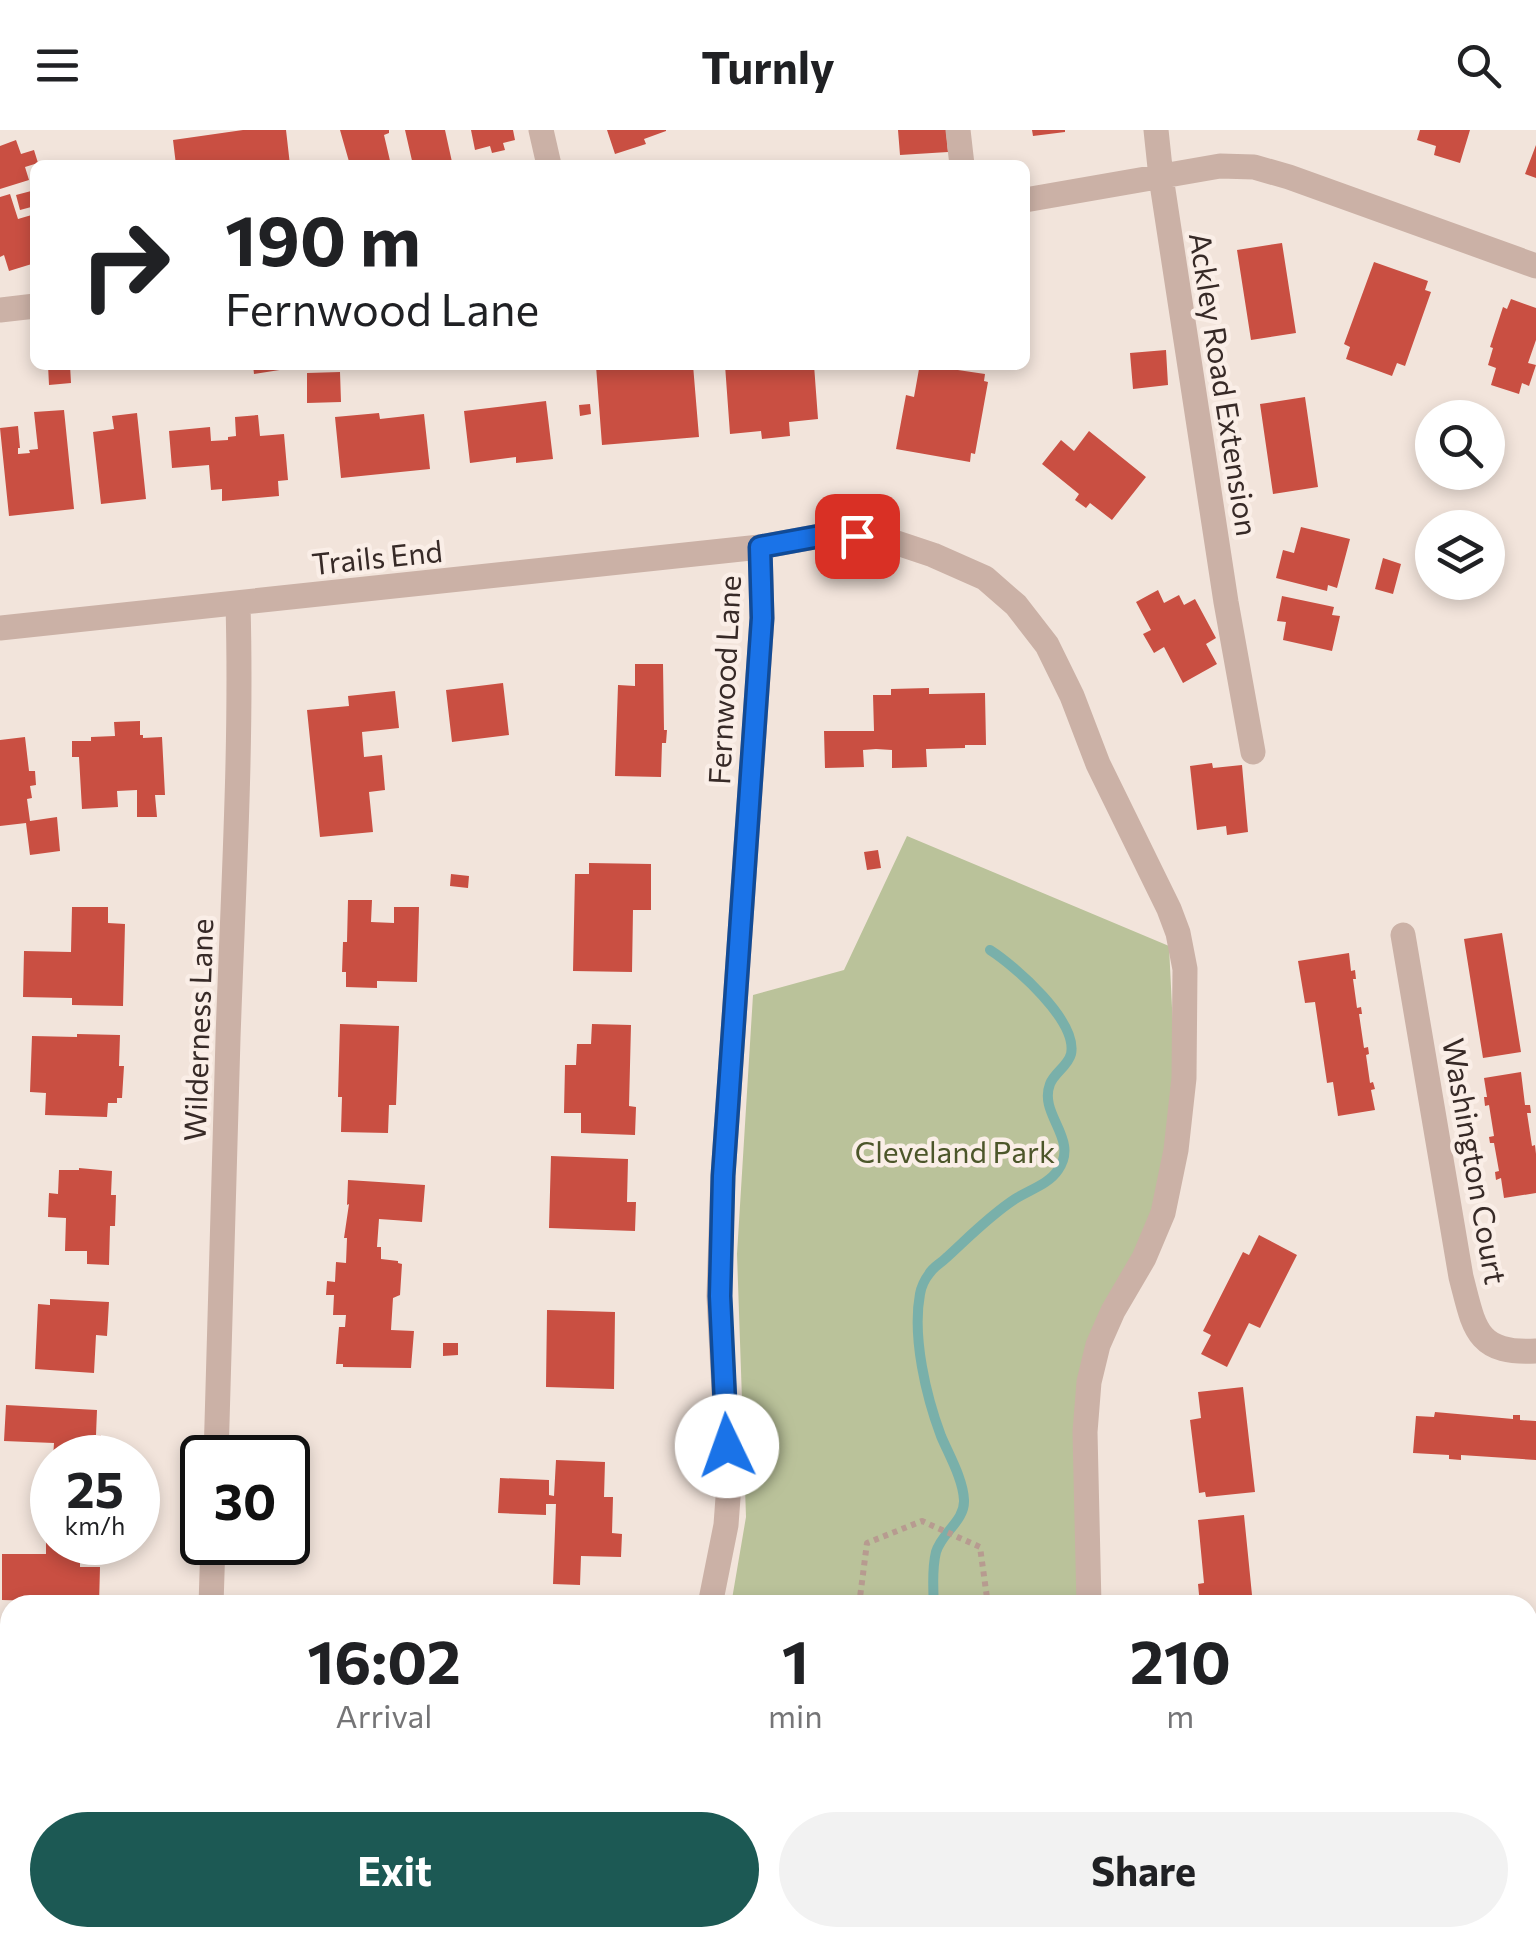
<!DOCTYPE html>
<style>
:root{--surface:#fff;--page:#f2f2f2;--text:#202124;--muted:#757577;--accent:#1c5954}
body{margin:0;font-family:Commissioner,sans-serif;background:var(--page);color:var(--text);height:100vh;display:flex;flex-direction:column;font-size:38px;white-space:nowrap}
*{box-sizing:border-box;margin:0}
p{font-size:32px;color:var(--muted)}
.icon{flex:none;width:55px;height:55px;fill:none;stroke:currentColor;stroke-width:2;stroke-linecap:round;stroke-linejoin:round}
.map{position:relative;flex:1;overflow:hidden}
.panel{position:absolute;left:0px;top:1465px;width:1538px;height:352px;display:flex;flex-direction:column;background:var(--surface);border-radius:30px 30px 0 0;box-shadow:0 5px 15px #0003}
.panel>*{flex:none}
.top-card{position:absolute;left:30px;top:30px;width:1000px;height:210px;border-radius:15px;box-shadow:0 5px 15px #0003;background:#fff;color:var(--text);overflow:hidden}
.fabs{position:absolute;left:1415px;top:270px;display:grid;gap:20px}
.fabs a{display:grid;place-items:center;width:90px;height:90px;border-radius:50%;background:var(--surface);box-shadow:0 5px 15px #0003;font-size:50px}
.speed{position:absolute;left:30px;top:1305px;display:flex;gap:20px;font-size:50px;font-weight:700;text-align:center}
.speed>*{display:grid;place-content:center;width:130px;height:130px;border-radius:50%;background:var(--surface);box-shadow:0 5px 15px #0003;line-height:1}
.speed small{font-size:25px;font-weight:400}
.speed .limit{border:5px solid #111;border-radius:15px;background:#fff;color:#111}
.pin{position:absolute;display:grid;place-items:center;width:85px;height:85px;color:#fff;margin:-42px;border-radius:20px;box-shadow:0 5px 15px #0006}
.me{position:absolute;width:110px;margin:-55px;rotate:357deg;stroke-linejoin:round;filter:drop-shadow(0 0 8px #0008)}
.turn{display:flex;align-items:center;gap:35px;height:210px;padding:0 30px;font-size:45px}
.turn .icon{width:130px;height:130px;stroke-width:2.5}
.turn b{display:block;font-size:70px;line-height:85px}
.eta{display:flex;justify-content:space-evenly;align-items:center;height:170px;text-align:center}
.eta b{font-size:60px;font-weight:700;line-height:70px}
.cta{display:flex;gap:20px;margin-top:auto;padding:20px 30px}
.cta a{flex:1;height:115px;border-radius:60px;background:var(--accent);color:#fff;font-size:40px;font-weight:700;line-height:115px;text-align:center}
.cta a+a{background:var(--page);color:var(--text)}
header{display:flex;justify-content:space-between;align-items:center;height:130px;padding:0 30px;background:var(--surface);font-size:45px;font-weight:700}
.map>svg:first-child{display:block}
.green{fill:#bac29a}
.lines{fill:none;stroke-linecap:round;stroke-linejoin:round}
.stream{stroke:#79b0aa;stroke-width:10}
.building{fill:#c94f42}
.path{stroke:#b79b90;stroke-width:6;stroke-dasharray:5 5;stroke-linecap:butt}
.minor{stroke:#cbb1a6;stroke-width:25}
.route-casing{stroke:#114b97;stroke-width:25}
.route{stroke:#1a73e8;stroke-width:18}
.labels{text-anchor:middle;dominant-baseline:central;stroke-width:9;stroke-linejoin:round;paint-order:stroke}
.street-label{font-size:30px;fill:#372a27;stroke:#faeee7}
.park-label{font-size:30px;fill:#4c562a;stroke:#faeee7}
</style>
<header><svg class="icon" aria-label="menu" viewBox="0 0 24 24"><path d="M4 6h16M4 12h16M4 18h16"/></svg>Turnly<svg class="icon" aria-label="search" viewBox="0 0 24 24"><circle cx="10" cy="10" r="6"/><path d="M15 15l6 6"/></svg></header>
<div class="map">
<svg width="1536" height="1817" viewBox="0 0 1536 1817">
<rect width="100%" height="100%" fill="#f2e4db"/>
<path class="green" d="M907,706l262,110 6,123 -12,128 -78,154 -6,254h-348l15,-88 -9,-263 16,-259 91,-25z
M810,1808h340l4,9h-342z"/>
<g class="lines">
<path class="stream" d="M934,1475c-1,-16 -2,-37 2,-53 6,-20 29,-31 28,-52 -1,-21 -15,-45 -23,-64 -15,-40 -29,-99 -21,-142 1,-6 5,-15 9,-20 4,-7 11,-10 17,-16 22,-20 43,-42 69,-59 14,-9 34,-15 43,-29 22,-31 -20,-55 -8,-86 4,-11 18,-18 21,-30 7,-33 -56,-88 -81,-104
M951,1808l2,9"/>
</g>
<path class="building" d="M243,0h43l4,35h-114l-3,-25z
M340,0h49v3l-5,2 7,30h-41z
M405,0h40l7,32 -12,3h-27z
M471,0h42l2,10 -12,3 2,7 -13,3 -2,-7 -15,4z
M607,0h59v1l-22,8 2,5 -31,10z
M898,0h48l2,22 -48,3z
M1032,0h33v2l-32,4z
M1420,0h50l-10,33 -26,-8 2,-9 -19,-6z
M16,10l5,14 13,-4 4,13 -13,4 4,13 -29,9v-43z
M1536,15v33l-11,-4z
M35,60v16l-15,4 -4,-15z
M10,64l8,25 17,-5v49l-26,8 -5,-16 -4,2v-60z
M1282,113l14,90 -45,7 -14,-90z
M1374,132l54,19 -3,9 6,2 -26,74 -8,-3 -5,13 -46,-17 4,-12 -6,-3z
M1511,169l25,9v32l-8,23 8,2 -7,21 -7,-3 -3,11 -28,-9 5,-17 -8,-3 5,-17 -3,-1 13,-40 4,2z
M1166,220l2,35 -35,4 -3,-36z
M48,235h22l1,18 -22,2z
M253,235h32l1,4 -32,5z
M615,235h78l6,72 -97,8 -6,-79z
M725,235h89l4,54 -29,3 1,14 -28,3 -1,-8 -31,3z
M924,235l61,9 -1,7 4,1 -13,72 -4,-1 -1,9 -74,-13 10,-54 8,2 5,-28 4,1z
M340,242l1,30 -34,1v-30z
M1305,267l13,90 -45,7 -13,-90z
M546,271l7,58 -37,4v-6l-46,6 -6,-52z
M590,274l1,10 -11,2 -1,-11z
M64,280l10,99 -65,7 -9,-88 18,-2 2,22h-2v6l12,-1 -1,-3 9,-1 -4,-37z
M137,283l9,86 -45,5 -8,-72 21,-3 -2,-13z
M379,283l1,6 44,-5 6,55 -89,9 -6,-61z
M258,285l2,21 24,-2 4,46 -10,1 1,15 -57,5v-12l-11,1 -2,-25 -37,3 -3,-37 41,-4 1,14 17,-1v-3l8,-1 -1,-19z
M1089,301l57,46 -34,43 -22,-17 -4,5 -11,-8 4,-6 -37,-30 19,-24 13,11z
M1301,397l49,12 -13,49 -9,-3 -1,6 -51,-13 7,-28 11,3z
M1383,428l18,6 -8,30 -18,-5z
M1158,460l6,13 15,-8 5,10 11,-6 21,39 -10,6 11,20 -34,19 -19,-36 -10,6 -11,-19 8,-4 -15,-28z
M1282,466l52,11 -2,8 8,1 -8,35 -49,-11 3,-18 -9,-1z
M635,534h28l1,66h3l-1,13h-4l-1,34 -46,-1 3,-91 17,1z
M503,553l6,52 -57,7 -6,-52z
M929,558v6l56,-1 1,52h-21v3l-39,1 1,18 -35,1v-18l-16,-1 -13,1 1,17 -39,1 -1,-37h50l-1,-36h18v-6z
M395,561l4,37 -37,4 2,25 18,-2 3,35 -16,2 4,40 -53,5 -13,-127 42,-4 -1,-10z
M140,591v14h3v3l19,-1 3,58h-10l2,22h-20v-27l-20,1 1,16 -36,2 -3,-52h-7v-16h19v-4l24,-1 -1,-14z
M25,607l4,34h6l1,14 -6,1 2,12 -5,1 3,22 27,-4 3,34 -30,4 -4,-32 -26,3v-86z
M1212,633l1,5 29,-3 6,67 -21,3 -1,-9 -29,4 -7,-64z
M878,720l3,18 -14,2 -3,-18z
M589,733l62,1v46h-18l-1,62 -59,-1 2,-97h14z
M451,744l18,2 -1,12 -18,-2z
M348,770h24l-1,22 23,1v-16h25l-2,75 -40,-1v7l-31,-1v-15h-4l1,-30h4z
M72,777h36v16l17,1 -2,82 -51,-1v-7l-49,-1 1,-46 47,1z
M1502,803l19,119 -38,6 -19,-119z
M1349,823l2,18 4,-1 1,9h-3l4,29 4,-1 1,7h-3l5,34 4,-1 1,7 -3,1 4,28 3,-1 2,7 -4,1 4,20 -37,6 -5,-34 -6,1 -12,-81 -10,1 -7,-42z
M340,894l59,2 -3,79h-7l-1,28 -47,-1 1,-35h-4z
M592,894l39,1 -2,81 7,1 -1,28 -54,-2v-20h-17l1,-48h11l1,-21h14z
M77,904l43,1 -1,31h5l-2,32h-5v5h-9l-1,14 -62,-2 1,-22 -16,-1 2,-56 45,1z
M1521,942l4,33h5l1,8h-4l5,33 3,-1 1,9v39l-32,5 -3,-20 -5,2 -1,-8 4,-1 -5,-28h-4l-1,-6 5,-1 -5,-31 -4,1 -1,-9h3l-3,-19z
M551,1026l77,3 -1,43h9l-1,29 -86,-3z
M79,1038l33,3 -1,24h5l-1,31h-5l-1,39 -22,-1v-13h-22l1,-33 -18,-1 1,-24 9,1 1,-24h20z
M348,1050l77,5 -3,37 -43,-3 -2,28h4v12l17,2v2l4,1 -2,31 -7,3 -2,32 23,1 -3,37 -68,-1v-3h-7l3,-37h6l1,-12h-13l1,-20h-8l1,-14 8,1 1,-20 10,1 1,-25h-3l5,-34 -2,1z
M1259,1105l38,20 -37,73 -11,-5 -22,44 -26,-13 10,-19 -8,-4 40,-79 6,3z
M50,1169l59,3 -2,34 -11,-1 -2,38 -59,-4 3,-65 12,1z
M547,1180l68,2 -1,77 -68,-2z
M443,1213h15v12l-15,1z
M1243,1257l12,105 -49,5 -1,-5 -6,1 -9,-73 11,-2 -3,-26z
M6,1275l91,5 -1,25h5l-1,23h-47l1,-15 -50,-2z
M1435,1282l78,7v-4h7v5l16,1v39l-75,-5v5l-12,-1v-4l-36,-2 3,-37 18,1z
M556,1330l49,2 -1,35h9l-1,36 10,1 -1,23 -40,-1 -1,29 -27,-1 3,-80h-10v11l-48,-2 2,-35 49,2v15l5,1z
M1244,1385l9,90h-53l-2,-21 6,-1 -6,-63z
M46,1401h6v11h28v25h20l-1,38h-60v-4l-37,-1v-46h44z
M0,1641h10v39h-10z"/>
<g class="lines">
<path class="path" d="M859,1475l8,-62 55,-22 58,26 8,58
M927,1808l3,9
M1045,1808l2,9"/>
<path class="minor" d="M541,0l8,35
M958,0l4,35
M1156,0l5,47 65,425 27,150
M1025,70l195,-34 34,1 35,10 247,89
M0,180l35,-4
M0,498l760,-81 71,-13 51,4 51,17 52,23 31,27 31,40 25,51 26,68 71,145 9,24 7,36 -1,109 -8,72 -13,63 -19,45 -31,53 -15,34 -9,37 -4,50 4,173
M1403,805l58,342c13,49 14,78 75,74
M216,1328c5,-140 7,-280 12,-420 5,-145 14,-289 10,-434
M211,1475l2,-63
M710,1475l16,-80 3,-41 -10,-188 4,-120 39,-557 -2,-72
M791,1808l2,9
M1162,1808l3,9
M201,1817v-9"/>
</g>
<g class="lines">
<g class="route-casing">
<path id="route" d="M727,1316l-7,-150 3,-120 39,-558 -2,-71 71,-13 26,2"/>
</g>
<use href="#route" class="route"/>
</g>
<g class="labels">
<g class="street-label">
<text transform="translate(1225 254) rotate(81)">Ackley Road Extension</text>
<text transform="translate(377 426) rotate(-6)">Trails End</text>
<text transform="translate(723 550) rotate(-87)">Fernwood Lane</text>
<text transform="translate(197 900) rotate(-88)">Wilderness Lane</text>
<text transform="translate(1476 1031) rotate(80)">Washington Court</text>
</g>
<g class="park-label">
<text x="955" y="1020">Cleveland Park</text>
</g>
</g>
</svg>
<div class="fabs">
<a><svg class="icon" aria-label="search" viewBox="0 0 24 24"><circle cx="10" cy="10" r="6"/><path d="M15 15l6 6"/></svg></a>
<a><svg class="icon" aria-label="layers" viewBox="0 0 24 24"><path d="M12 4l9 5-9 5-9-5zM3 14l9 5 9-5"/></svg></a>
</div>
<div class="speed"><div>25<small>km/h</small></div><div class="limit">30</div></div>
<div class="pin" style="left:857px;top:406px;background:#d93025"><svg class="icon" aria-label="arrive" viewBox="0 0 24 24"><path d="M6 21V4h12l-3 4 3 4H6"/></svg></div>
<svg class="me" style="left:727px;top:1316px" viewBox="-20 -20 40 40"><circle r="19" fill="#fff"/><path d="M0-13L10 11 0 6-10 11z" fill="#1a73e8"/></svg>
<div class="top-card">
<div class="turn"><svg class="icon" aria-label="right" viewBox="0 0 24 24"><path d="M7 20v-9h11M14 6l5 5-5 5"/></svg><div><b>190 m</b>Fernwood Lane</div></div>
</div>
<section class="panel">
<div class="eta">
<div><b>16:02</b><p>Arrival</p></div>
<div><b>1</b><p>min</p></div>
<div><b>210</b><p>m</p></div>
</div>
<div class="cta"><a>Exit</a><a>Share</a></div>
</section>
</div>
